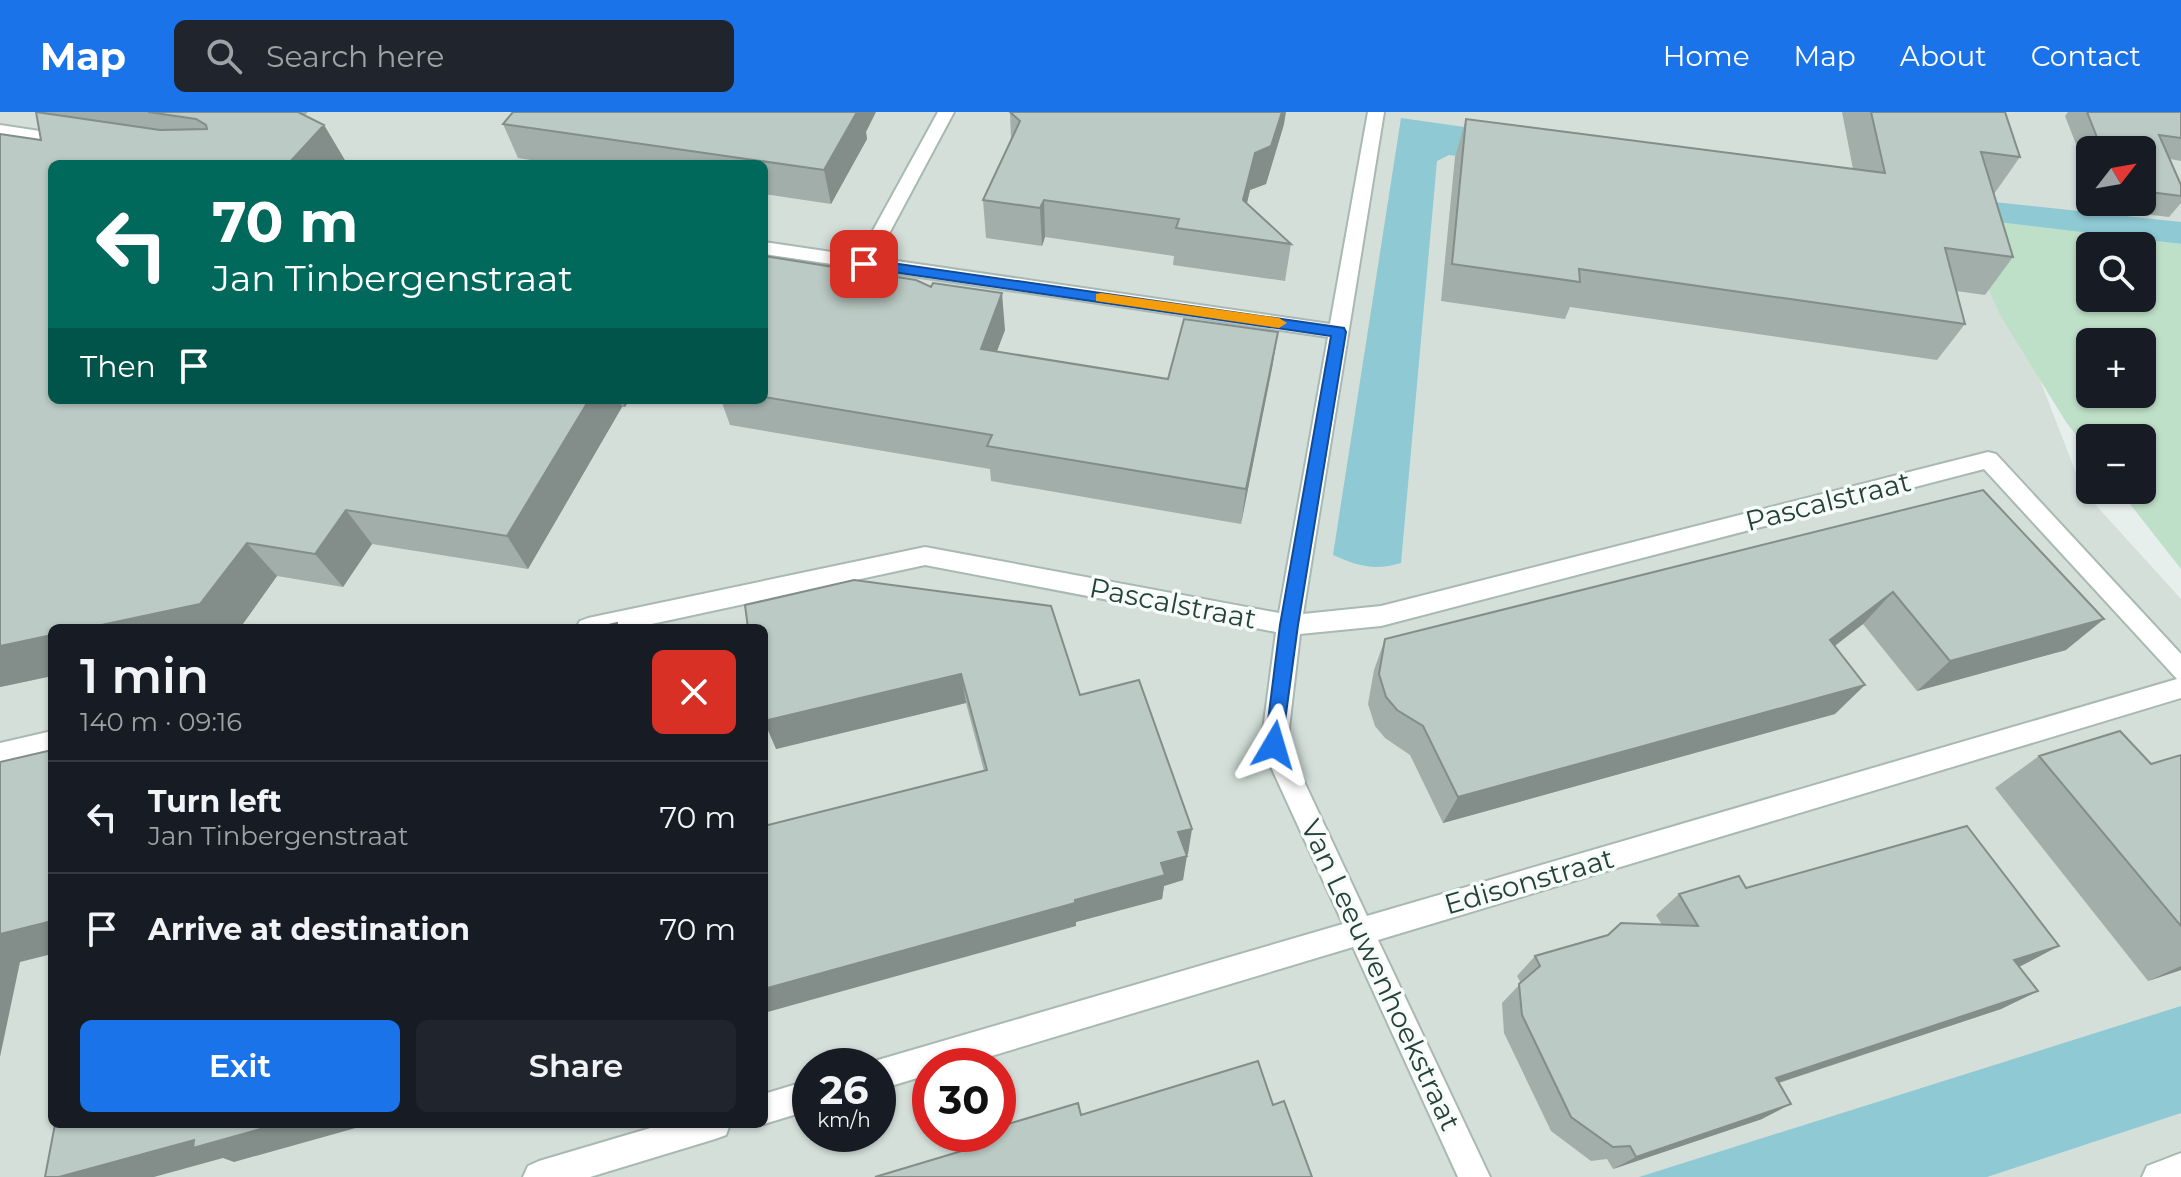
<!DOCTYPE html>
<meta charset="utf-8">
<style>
:root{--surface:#171b24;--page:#20242c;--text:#f1f3f6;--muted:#9ea1a6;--line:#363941;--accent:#1a73e8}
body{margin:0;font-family:Montserrat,sans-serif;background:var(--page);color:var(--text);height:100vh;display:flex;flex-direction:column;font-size:30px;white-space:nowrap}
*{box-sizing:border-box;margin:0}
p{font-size:26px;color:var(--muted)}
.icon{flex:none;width:44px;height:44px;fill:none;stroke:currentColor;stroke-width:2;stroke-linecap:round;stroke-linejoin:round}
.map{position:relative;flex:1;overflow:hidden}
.panel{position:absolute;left:48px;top:512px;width:720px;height:504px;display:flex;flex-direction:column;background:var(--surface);border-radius:12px;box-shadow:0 2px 6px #0004}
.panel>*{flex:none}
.guide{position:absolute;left:48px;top:48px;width:720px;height:244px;border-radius:12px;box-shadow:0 2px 6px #0004;background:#00695c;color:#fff;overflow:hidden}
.needle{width:52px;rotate:59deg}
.fabs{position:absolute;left:2076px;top:24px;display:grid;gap:16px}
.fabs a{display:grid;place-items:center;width:80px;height:80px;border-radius:12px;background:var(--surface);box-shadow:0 2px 6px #0004;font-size:40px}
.speed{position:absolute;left:792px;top:936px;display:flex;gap:16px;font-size:40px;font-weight:700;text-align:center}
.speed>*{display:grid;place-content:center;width:104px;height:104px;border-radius:50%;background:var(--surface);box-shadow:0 2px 6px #0004;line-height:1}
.speed small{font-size:20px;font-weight:400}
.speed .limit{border:12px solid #d22;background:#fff;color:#111}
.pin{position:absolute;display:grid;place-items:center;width:68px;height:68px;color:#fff;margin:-34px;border-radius:16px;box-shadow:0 4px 12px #0006}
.me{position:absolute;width:88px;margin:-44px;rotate:7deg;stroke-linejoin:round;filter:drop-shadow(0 0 6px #0008)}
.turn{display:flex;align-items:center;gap:28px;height:168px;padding:0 32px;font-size:36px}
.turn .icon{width:104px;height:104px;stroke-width:2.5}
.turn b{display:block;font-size:56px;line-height:68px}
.then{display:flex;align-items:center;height:76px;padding:0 32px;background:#0003;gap:16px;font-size:30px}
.round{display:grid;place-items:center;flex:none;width:84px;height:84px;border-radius:12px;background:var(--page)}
.overview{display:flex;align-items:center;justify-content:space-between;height:136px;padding:0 32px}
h1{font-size:48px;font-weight:600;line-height:60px}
.action{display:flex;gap:16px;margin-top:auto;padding:16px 32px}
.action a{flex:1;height:92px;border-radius:12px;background:var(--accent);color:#fff;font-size:32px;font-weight:600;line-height:92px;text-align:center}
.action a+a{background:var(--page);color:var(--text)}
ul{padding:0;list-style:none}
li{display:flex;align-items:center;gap:24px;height:112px;padding:0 32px;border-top:2px solid var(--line)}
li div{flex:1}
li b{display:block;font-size:30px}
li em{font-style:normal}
header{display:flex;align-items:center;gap:48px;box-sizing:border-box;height:112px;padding:0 40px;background:var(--accent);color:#fff}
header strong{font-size:38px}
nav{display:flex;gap:44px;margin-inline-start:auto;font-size:28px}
.search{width:560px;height:72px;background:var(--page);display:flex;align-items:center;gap:20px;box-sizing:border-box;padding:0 28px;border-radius:12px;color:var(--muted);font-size:30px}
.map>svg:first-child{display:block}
.built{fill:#d4dfda;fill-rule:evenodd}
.green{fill:#bfe0c8;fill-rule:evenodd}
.water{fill:#8ec9d4}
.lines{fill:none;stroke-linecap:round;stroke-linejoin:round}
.street-casing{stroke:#a8b8b2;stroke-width:4}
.street{fill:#fff;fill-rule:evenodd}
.wall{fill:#a1aea9}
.shaded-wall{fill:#838d89}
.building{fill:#bbcac4;stroke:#838d89;stroke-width:2}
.route{fill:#1a73e8;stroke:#114b97;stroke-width:2}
.slow{fill:#f59e0b}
.labels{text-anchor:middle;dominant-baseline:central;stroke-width:7;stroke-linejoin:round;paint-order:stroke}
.street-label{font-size:28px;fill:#24423a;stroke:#f7fbf9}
</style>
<header>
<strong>Map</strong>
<div class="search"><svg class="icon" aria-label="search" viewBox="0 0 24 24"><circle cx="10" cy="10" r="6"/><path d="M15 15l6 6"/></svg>Search here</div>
<nav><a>Home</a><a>Map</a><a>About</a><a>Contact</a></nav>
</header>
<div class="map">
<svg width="2181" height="1065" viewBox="0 0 2181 1065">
<rect width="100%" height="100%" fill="#e6efeb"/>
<path class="built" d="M0,0h2181v128l-201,-15 103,266 98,108v578h-2181zM2090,38h52v52h-52zM52,52h712v236h-712zM52,516h712v496h-712zM810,954h68v68h-68zM930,954h68v68h-68z"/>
<path class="green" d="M1956,104l225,28v325l-62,-79h23v-52h-52v15l-24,-31 -66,-107zM2090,134h52v52h-52zM2090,230h52v52h-52z"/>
<path class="water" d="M1401,6l593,84 187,20v22l-732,-89 -12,6 -36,402c-27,8 -43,3 -68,-8z
M2181,894v107l-194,64h-348z"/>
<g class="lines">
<g class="street-casing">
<path id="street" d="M938,0h16l-78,146 454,66 38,-212h16l-81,502 78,-8 607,-154 8,2 185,200v44l-803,242 112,237h-32l-105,-230 -395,119h-28v8l-52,16v-24h-11l11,-6 465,-136 -82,-179 15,-113 -351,-67 -292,63h-57l4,-7 8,-3 337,-71 354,66 49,-276 -564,-83v-12l95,14zM1984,357l193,210 -810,237 -80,-171 13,-111 81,-8z
M0,13l73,11 9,5 -9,5 -73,-11z
M52,619v22l-52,12v-22z
M810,968v30l-46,14v-30z
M664,1012h66l-4,11 -11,4 -125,38h-67l5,-11 11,-5z
M2181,1041v24h-39l5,-11z"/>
</g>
<use href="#street" class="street"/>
</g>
<path class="wall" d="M36,0h272l-3,3 19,10 22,37 -2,2h-292v236h577l-4,7h-3l-94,162 -156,-25 -29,43 -66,-11 -37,52h-188v48l-52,11v-553l41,6z
M1010,0l274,12 -18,60 -16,6 -3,13 44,41 -6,37 -112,-16 1,-9 -129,-19 -3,9 -56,-8 -3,-38 28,-61z
M1842,0h163l15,45 -26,37 19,63 -28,38 -29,-4 9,33 -28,36 -367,-53 -5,12 -124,-18 14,-144 11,-38 387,50z
M2068,0h113v49l-11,-2 11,26v18l-12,14 -68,-8 -2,-7h43v-52h-52v30l-25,-64z
M503,12l363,8 1,7 -36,65 -67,-10v-30h-208l-38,-6z
M764,144l241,74 -8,21 171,28 110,-47 -6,36 -31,156 -250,-43 -1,-12 -260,-44 -9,-25h43z
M1983,378l83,160 -149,41 -54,-67 -28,22v68l-392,109 -33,-68 -25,-17 -10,-12 -7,-22 6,-34 11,-31z
M764,516l316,67 108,159h-2l-3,26 -19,6 -2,13 -86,23v4l-92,-155 -18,-68 -190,46z
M2181,643v215l-33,11 -153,-193 44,-32 112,8z
M1746,776l273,79 19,24 -37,18 -222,74 -17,36 -149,50 -6,-10 -16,2 -40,-30 -47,-98 -2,-30 19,-20 -4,-7 18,-20 127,-31 -6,-10 23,-21z"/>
<path class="shaded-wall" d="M857,0h19l-10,20 1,7 -36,65 -7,-34z
M1282,0h4l-2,12 -18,60 -16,6 -11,47 4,-37 12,-47z
M324,13l22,37 -2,2h-55z
M1044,88l1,37 -3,9 -2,-38z
M1002,181l3,37 -21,55 -3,-36z
M1278,220l-6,36 -31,156 5,-35z
M589,288h30l3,7 -94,162 -21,-33z
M622,288h7l-4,7z
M346,398l26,34 -29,43 -28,-33z
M247,431l30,33 -37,52h-153z
M1893,480l-30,32 -60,46 27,-30z
M2104,507l-38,31 -149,41 33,-30z
M52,523v41l-52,11v-41z
M961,562l5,29 -190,46 -12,-28z
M1865,573l-30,29 -392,109 15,-26z
M1192,717l-4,25 -13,3 3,-25z
M1187,744l-4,24 -19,6 -2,13 -86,23v4l-312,87v-24l311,-89 86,-37z
M52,809v33l-32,8 -20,95v-123z
M2059,834l-38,20 -43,14 36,-20z
M2181,854v4l-33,11z
M2038,879l-37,18 -254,84 29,-15z
M1791,992l-29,15 -149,50 23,-12z
M278,1012h92l-136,38 -11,-4 -69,19h-95l135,-37z"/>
<path class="building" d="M36,0l124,18 47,-1 -1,-4 -10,-6 -48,-7h150l26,13 -35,38 1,1h-238v236h537l-82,136 -161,-26 -31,44 -68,-11 -47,61 -113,24h-35v7l-52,11v-512l41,6z
M513,0h344l-33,58 -321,-46z
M1010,0h272l-11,34 -16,7 -12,47 48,44 -115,-16 3,-9 -135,-19 -4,8 -57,-8 37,-79z
M1871,0h134l15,45 -39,-5 32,105 -68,-9 20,76 -386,-55 1,13 -128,-18 14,-145 419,54z
M2087,0h94v26l-22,-3 22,50v11l-39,-5v-41h-40z
M764,144l152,24 15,7 2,-4 69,10 -21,56 187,30 16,-60 94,13 -32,157 -259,-43 5,-11 -228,-38z
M1983,378l121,129 -154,42 -57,-69 -63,48 35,45 -407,112 -35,-71 -26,-16 -11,-13 -7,-23 6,-35z
M854,468l197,26 29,89 59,-15 53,149 -14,3 9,24 -26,7 4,12 -90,25v3l-311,86v-163l223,-56 -26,-96 -197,47v-93h-16l-3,-23z
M617,511v5h-21z
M2120,619l31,33 30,-9v171l-142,-170z
M52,638v171l-52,13v-172z
M1967,714l92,120 -45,14 24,31 -262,87 15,26 -155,53 -6,-11 -17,1 -42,-30 -49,-102 -3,-31 21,-18 -5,-10 73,-21 13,-12 77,3 -19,-32 60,-18 7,12z
M1258,949l15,44 11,-4 28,76h-437l110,-33 -3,-10h16v-7l80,-24 3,12z
M55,1012h223l-85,24 1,-8 -135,37h-14z"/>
<path class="route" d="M864,147l480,69 2,4 -48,293 -17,126 -7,2 -7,-2 -2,-6 15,-120 51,-289 -472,-69 -2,-3z"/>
<path class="slow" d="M1101,181l178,25 8,5 -8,5 -183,-27v-7z"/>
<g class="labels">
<g class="street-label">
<text transform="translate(1828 389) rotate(-14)">Pascalstraat</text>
<text transform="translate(1173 491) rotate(11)">Pascalstraat</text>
<text transform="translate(1529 769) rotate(-16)">Edisonstraat</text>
<text transform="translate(1381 863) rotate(65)">Van Leeuwenhoekstraat</text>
</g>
</g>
</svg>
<div class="fabs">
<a><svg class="needle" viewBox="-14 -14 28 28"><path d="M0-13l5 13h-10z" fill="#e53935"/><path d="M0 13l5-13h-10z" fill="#9ea1a6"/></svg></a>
<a><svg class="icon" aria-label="search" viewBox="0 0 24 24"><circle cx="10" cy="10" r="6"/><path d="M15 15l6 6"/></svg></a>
<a>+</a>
<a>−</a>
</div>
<div class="speed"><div>26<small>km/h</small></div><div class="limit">30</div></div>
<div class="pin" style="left:864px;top:152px;background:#d93025"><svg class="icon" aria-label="arrive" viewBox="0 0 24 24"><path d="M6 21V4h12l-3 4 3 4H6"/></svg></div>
<svg class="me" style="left:1274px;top:633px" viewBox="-20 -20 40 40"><path d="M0-17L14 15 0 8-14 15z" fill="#1a73e8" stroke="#fff" stroke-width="4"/></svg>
<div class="guide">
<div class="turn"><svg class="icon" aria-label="left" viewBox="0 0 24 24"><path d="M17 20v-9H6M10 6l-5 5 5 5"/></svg><div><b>70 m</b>Jan Tinbergenstraat</div></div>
<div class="then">Then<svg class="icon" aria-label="arrive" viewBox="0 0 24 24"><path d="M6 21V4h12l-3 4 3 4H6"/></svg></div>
</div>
<section class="panel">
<div class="overview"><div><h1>1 min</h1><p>140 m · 09:16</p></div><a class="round" style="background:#d93025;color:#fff"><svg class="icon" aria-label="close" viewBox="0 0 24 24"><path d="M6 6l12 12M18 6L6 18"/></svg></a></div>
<ul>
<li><svg class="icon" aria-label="left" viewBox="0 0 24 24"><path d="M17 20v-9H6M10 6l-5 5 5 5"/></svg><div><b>Turn left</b><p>Jan Tinbergenstraat</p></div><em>70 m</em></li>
<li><svg class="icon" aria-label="arrive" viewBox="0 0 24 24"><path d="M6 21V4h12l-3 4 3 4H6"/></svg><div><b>Arrive at destination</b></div><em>70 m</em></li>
</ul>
<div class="action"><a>Exit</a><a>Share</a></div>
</section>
</div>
